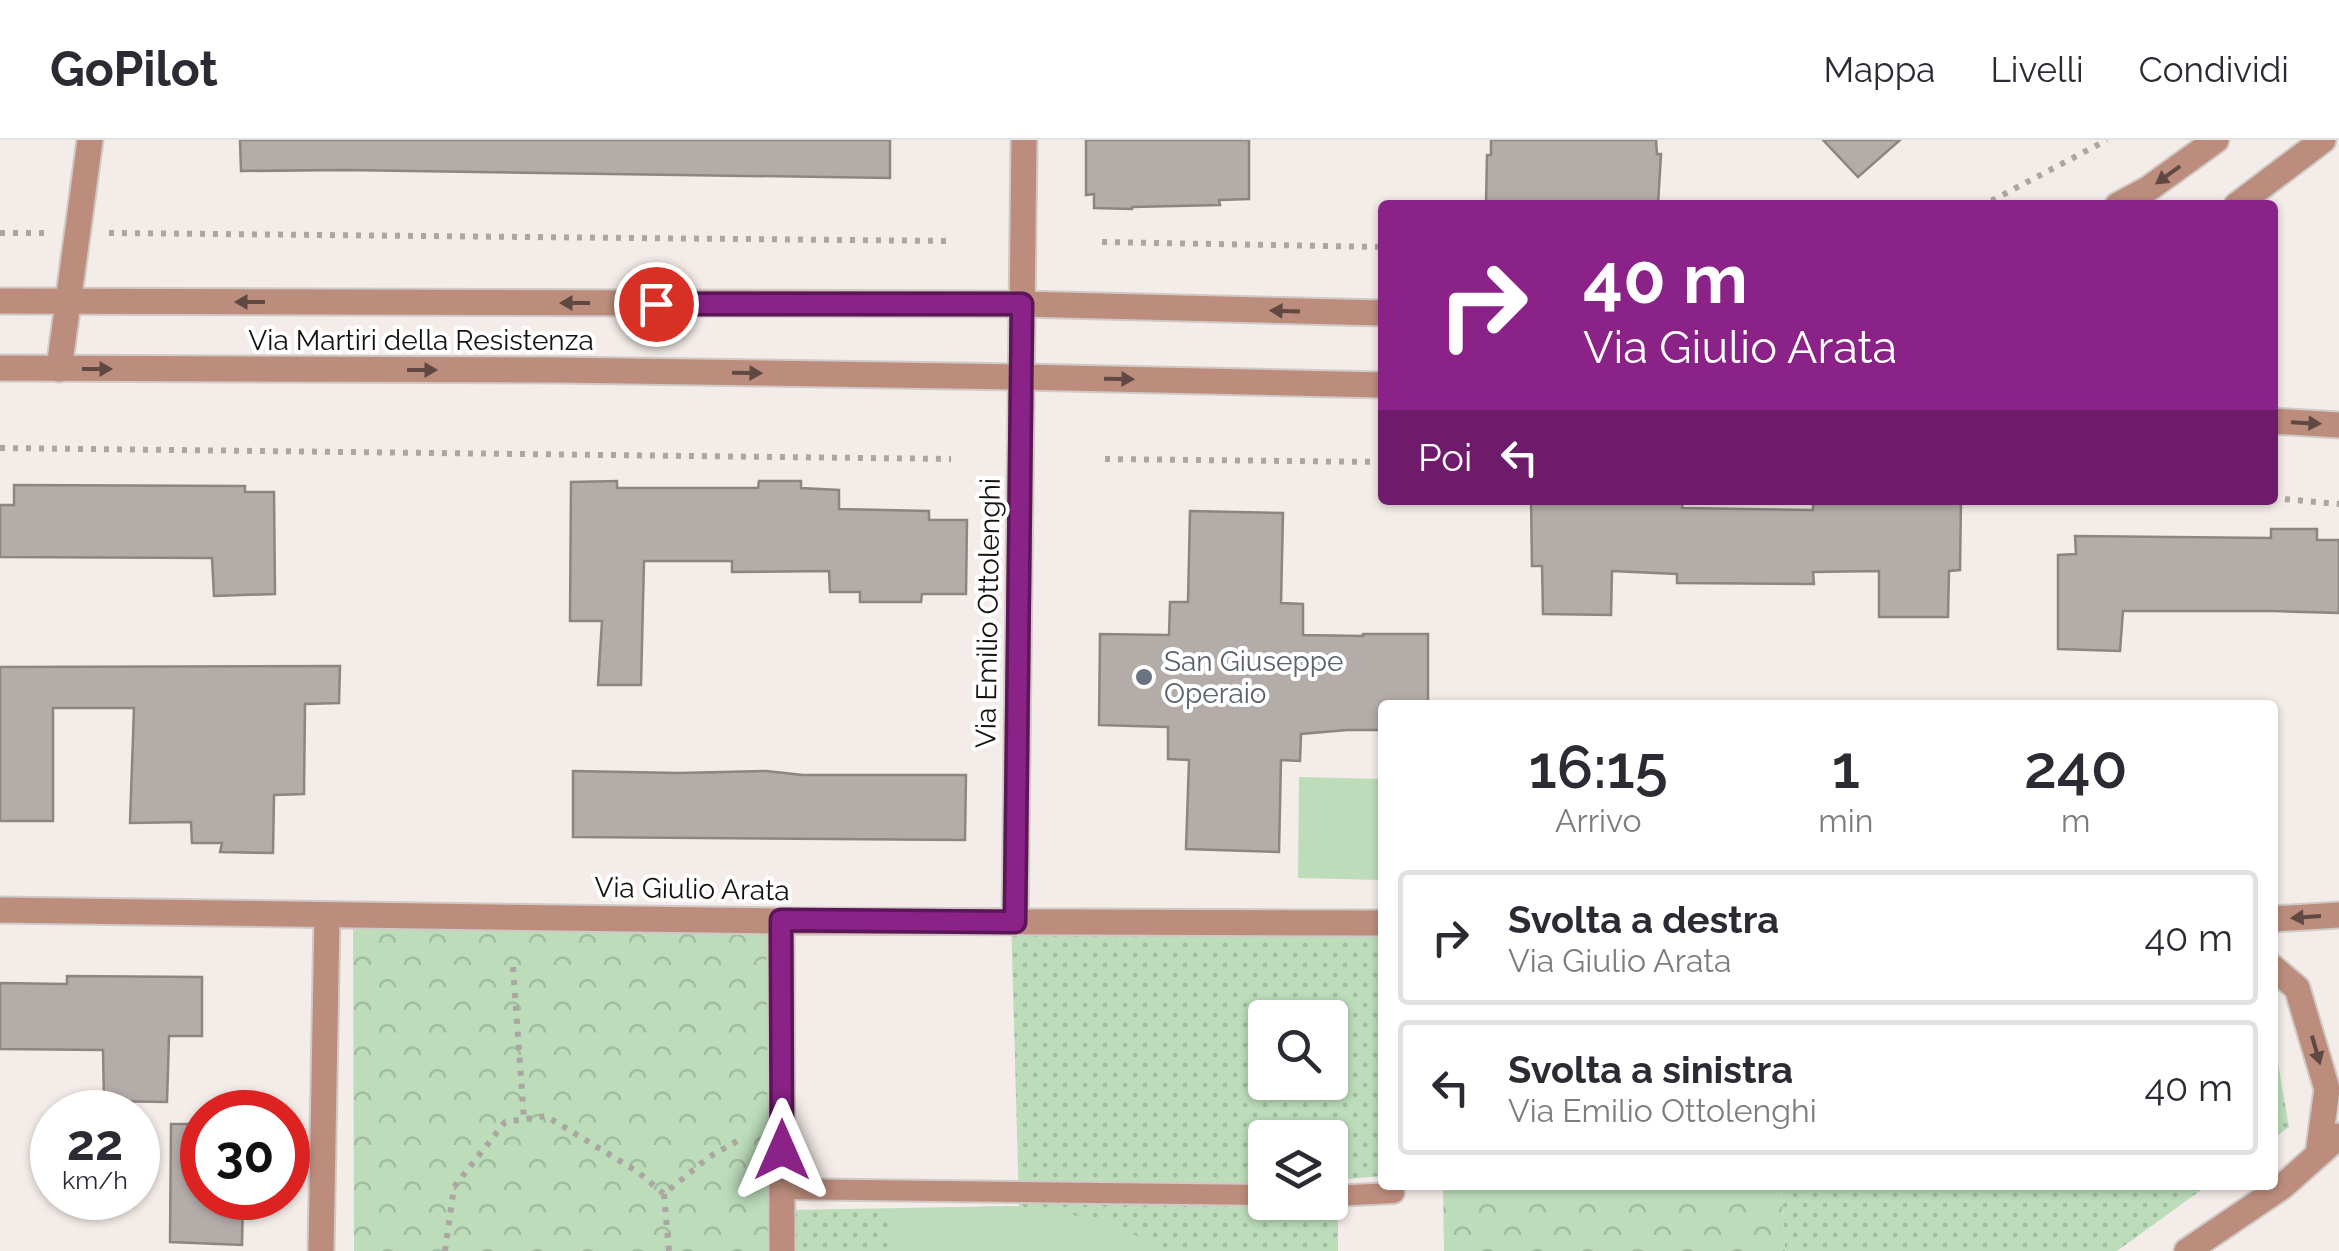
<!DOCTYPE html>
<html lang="it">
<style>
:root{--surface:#fff;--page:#f2f2f3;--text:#2b2b33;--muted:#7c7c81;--line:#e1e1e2}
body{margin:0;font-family:Raleway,sans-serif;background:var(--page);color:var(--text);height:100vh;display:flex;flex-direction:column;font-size:38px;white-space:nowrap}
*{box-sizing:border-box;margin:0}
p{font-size:32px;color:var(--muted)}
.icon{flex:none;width:55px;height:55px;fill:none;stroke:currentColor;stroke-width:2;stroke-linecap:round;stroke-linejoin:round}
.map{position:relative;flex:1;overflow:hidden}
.sheet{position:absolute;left:1378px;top:560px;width:900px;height:490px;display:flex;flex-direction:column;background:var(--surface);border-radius:10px;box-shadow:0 2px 8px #0004}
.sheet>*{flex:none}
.guide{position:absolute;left:1378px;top:60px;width:900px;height:305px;border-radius:10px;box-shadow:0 2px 8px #0004;background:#8b2287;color:#fff;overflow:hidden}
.tools{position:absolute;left:1248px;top:860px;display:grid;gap:20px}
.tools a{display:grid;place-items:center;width:100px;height:100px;border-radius:10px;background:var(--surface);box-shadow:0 2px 8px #0004;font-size:50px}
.speed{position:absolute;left:30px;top:950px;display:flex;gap:20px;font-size:50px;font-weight:700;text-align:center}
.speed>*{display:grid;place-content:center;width:130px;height:130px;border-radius:50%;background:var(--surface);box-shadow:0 2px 8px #0004;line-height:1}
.speed small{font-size:25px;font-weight:400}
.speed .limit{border:15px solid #d22;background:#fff;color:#111}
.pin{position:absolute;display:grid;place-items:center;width:85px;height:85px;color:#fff;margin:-42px;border:5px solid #fff;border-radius:50%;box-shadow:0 2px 10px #0007}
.me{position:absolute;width:110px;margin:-55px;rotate:0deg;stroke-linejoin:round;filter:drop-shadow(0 0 8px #0008)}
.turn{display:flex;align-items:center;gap:35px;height:210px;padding:0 40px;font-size:45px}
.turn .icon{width:130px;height:130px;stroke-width:2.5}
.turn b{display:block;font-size:70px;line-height:85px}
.then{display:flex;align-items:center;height:95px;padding:0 40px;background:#0003;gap:20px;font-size:38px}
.eta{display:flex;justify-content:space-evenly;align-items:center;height:170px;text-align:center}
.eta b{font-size:60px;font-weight:600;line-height:70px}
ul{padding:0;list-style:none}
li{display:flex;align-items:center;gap:30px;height:135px;margin:0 20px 15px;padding:0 20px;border:5px solid var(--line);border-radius:10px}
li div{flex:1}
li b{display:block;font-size:38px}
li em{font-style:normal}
header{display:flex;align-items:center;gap:60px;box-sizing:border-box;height:140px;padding:0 50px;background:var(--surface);border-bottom:2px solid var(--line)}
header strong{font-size:48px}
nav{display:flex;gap:55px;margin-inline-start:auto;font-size:35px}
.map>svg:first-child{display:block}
.grass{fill:url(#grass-dots);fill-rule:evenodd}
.forest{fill:url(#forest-crowns)}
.pitch{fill:#bcdcba}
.building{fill:#b4aca9;stroke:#8d8582;stroke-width:2.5}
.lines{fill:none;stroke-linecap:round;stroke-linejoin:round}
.service-casing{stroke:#d0c9c6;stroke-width:24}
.minor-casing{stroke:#d0c9c6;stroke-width:29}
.tertiary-casing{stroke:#d0c9c6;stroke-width:29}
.path{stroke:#aca6a3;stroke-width:6;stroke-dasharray:5 8;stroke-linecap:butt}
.service{stroke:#bc8d7d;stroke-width:20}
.minor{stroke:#bc8d7d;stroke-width:25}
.tertiary{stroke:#bc8d7d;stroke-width:25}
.oneway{fill:#604942}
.route-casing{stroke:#5a1658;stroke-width:25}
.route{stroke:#8b2287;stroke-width:18}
.worship-dot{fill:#6b7280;stroke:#fff;stroke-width:4}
.labels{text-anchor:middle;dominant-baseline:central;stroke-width:8;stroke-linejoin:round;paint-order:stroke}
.street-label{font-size:28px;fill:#151211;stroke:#fff}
.worship-label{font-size:28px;fill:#5b616d;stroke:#fff;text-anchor:start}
</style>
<header>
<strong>GoPilot</strong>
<nav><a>Mappa</a><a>Livelli</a><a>Condividi</a></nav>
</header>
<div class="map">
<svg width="2339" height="1111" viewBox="0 0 2339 1111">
<defs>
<pattern id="grass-dots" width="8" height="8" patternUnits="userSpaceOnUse" patternTransform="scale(2.5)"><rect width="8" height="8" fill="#bcdcba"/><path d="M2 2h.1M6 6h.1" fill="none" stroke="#a1bc9f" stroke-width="1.8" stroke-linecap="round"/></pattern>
<pattern id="forest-crowns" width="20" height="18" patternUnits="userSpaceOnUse" patternTransform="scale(2.5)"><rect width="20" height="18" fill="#bcdcba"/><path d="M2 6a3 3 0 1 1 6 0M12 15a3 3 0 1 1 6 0" fill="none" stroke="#a1bc9f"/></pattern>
</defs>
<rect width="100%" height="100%" fill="#f4ece8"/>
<path class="grass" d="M1011,776l371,17v243l-44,4v71h-549v-41l230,-4zM1265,878h65v64h-65zM1265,998h65v64h-65z
M2273,895l16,92 -16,12h-1z
M1781,1045h427l-91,66h-332z"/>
<path class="forest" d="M774,774l15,337h-435l-1,-334z
M1443,1045h338l4,66h-341z"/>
<path class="pitch" d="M1299,637l83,2v101l-84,-2z
M1019,1066l88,15 60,30h-279v-42z"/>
<path class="building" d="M240,0h650v38l-545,-8 -104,1z
M1086,0h163v59l-30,1 1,5 -88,2v2l-38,-1v-14l-8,1z
M1491,0h165l1,14h4l-3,51h-172l1,-50h4z
M1823,0h77l-42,37z
M617,341v7h141l1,-7h42v7l38,2v19l90,2v9h38l-1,74h-44l-1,8h-61v-10h-30l-1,-21 -97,1v-11h-88l-3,124h-43l4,-64h-32l1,-139z
M14,345l231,1v6h29l1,102 -61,2 -2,-38 -212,-1v-52h14z
M1531,360h152l-1,8 131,2v-10h148l-1,70 -11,1 -1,46h-69v-46l-66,1 1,12 -137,-1v-9l-65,-3 -1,44 -68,-1 -1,-48h-10z
M1190,371l93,2 -2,90 22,1v31l60,1v-2h65v71h-46v25h-35l-46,4 -1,27 -19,-1 -2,92 -93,-3 3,-89 -21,-1v-32l-69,-2 1,-91 69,1 1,-33h18z
M2271,389h46v11h22v73l-67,-2h-149l-3,40 -62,-2v-94l18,-1 -1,-18 196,2z
M340,526l-1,37 -34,1 -1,90 -30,1 -1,58 -53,-1 2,-9h-30l-1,-21 -61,1 4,-115h-81v113h-53v-154z
M573,631l106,2 87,-2 37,4h163l-1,65 -392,-3z
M67,836l135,1v59h-33l-2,66 -63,-1 -1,-51 -103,-1v-66l67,1z
M171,984h31v74h41l-1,47 -72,-3z"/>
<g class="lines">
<g class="service-casing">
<path id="service" d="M781,1049l484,6
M1330,1056l64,-3"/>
</g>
<g class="minor-casing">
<path id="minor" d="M2118,65l30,-16 68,-49
M2237,65l86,-65
M59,229l31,-229
M0,770l781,11 601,2
M2272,779l67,-4
M781,781l1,330
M1015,781l9,-781
M2272,827l25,21 30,101 -9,66
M321,1111l6,-336
M2187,1111l96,-65 56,-50"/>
</g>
<g class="tertiary-casing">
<path id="tertiary" d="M0,161l1022,3 360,9
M0,228l560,2 461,7 361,8
M2272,281l67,4"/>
</g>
<path class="path" d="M1979,65l14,-5 114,-60
M0,93h48
M109,93l839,8
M1102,102l280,5
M0,308l951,11
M1105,319l277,3
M2272,358l67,6
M513,827l11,152
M664,1054l5,57
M445,1111l9,-64 51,-65 41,-6 92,56 26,22 45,-37 30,-17"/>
<use href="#service" class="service"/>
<use href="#minor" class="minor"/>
<use href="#tertiary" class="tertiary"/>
</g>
<defs><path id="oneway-solid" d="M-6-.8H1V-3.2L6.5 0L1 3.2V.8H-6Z" transform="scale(2.5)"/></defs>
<g class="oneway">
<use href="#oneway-solid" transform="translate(2168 35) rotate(144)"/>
<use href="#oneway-solid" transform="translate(250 162) rotate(-180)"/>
<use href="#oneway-solid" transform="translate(575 163) rotate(-180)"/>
<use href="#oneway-solid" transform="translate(1285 171) rotate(-178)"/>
<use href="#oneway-solid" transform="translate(97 229)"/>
<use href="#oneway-solid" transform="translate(422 230)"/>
<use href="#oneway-solid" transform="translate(747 233) rotate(1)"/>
<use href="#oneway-solid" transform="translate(1119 239) rotate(1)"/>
<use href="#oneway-solid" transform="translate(2306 283) rotate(3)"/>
<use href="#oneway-solid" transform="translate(2306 777) rotate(176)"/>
<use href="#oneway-solid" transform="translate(2316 910) rotate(74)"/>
</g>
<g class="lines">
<g class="route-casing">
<path id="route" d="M656,164h366l-7,618 -234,-2 1,230"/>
</g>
<use href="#route" class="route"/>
</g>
<circle class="worship-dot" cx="1144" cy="537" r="10"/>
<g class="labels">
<g class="street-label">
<text x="421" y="200">Via Martiri della Resistenza</text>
<text transform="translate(988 473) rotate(-89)">Via Emilio Ottolenghi</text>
<text transform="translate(692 749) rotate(1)">Via Giulio Arata</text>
</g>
<g class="worship-label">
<text x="1164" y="521">San Giuseppe<tspan x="1164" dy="32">Operaio</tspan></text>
</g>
</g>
</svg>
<div class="tools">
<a><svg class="icon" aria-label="search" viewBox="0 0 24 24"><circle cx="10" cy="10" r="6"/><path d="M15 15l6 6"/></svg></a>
<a><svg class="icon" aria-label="layers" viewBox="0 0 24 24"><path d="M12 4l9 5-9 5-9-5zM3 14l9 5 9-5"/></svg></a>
</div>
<div class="speed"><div>22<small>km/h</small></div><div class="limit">30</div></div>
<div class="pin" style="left:656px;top:164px;background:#d93025"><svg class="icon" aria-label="arrive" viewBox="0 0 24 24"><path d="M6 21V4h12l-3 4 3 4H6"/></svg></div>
<svg class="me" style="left:782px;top:1010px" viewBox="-20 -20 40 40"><path d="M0-17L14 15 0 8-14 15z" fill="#8b2287" stroke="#fff" stroke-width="4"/></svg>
<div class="guide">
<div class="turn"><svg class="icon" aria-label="right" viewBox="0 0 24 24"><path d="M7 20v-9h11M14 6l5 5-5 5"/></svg><div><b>40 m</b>Via Giulio Arata</div></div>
<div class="then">Poi<svg class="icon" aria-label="left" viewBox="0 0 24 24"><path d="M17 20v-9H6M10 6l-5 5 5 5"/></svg></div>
</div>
<section class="sheet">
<div class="eta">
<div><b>16:15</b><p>Arrivo</p></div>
<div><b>1</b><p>min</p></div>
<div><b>240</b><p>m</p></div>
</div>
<ul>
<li><svg class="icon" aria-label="right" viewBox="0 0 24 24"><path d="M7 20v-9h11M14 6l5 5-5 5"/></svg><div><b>Svolta a destra</b><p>Via Giulio Arata</p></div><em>40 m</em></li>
<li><svg class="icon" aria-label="left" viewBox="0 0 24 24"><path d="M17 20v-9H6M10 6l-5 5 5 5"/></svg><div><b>Svolta a sinistra</b><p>Via Emilio Ottolenghi</p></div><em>40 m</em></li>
</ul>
</section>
</div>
